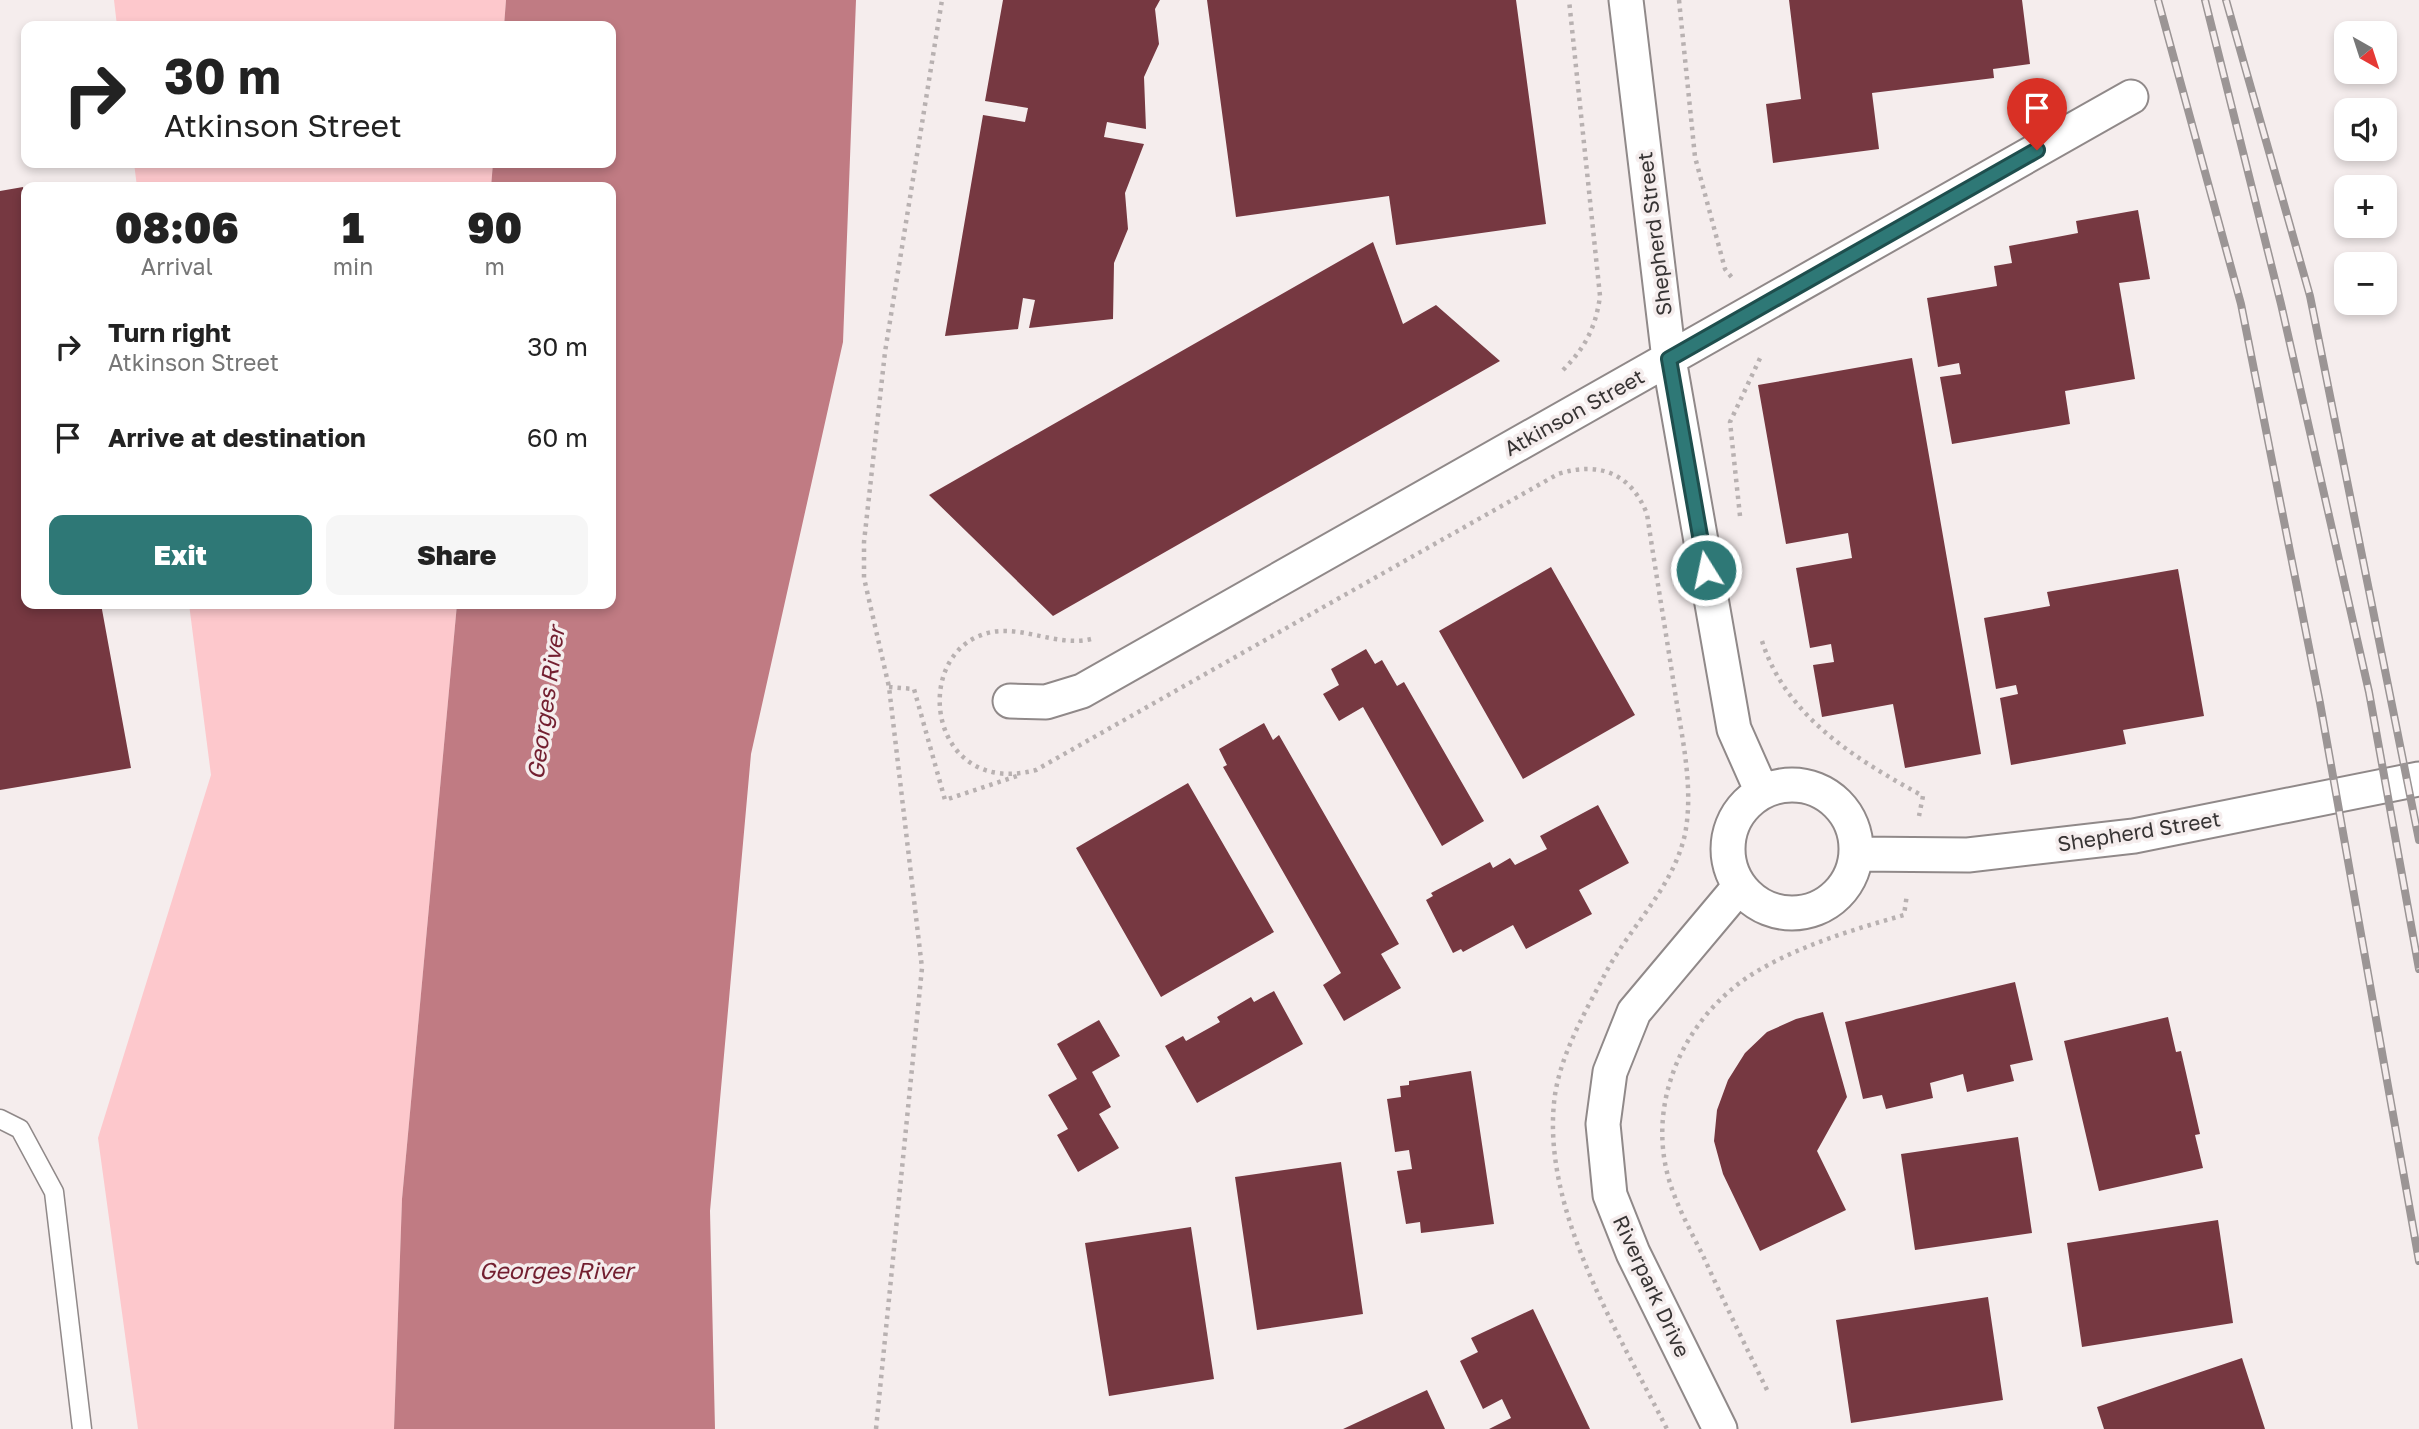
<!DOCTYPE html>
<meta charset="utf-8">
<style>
:root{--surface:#fff;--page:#f6f6f6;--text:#222;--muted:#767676;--accent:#2e7876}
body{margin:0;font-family:"Golos Text",sans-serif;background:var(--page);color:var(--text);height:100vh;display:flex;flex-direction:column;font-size:26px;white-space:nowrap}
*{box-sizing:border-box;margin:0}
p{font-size:23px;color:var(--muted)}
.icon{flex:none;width:38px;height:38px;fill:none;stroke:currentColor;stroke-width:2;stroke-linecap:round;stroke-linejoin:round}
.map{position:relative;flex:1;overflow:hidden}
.side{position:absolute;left:21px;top:182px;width:595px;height:427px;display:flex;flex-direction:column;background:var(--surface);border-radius:14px;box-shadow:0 4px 10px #0003}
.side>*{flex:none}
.hud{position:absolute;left:21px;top:21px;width:595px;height:147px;border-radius:14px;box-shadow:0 4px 10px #0003;background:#fff;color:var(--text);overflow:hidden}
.needle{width:46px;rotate:141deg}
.fabs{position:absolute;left:2334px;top:21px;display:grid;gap:14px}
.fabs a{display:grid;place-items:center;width:63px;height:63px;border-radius:14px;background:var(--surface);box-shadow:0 4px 10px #0003;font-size:35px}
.pin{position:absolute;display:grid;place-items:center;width:60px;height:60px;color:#fff;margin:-72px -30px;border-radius:50% 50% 50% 0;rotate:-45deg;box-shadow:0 0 7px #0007}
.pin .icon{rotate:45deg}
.me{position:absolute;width:77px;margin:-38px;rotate:350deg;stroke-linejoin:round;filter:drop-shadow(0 0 5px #0008)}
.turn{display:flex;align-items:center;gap:24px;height:147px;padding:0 28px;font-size:32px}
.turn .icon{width:91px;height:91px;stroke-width:2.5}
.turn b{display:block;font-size:49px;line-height:60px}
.eta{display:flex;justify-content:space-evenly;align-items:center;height:119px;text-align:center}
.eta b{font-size:42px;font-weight:800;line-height:49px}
.primary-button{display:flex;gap:14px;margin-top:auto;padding:14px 28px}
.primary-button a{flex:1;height:80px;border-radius:14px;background:var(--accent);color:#fff;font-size:28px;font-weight:800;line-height:80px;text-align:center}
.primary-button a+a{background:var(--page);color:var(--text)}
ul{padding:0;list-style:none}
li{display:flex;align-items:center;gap:21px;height:91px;padding:0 28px}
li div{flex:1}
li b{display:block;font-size:26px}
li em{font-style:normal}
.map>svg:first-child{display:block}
.green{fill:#fdc8cc}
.water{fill:#c07b83}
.building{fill:#763841}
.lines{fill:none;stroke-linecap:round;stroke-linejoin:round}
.service-casing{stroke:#908989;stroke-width:21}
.minor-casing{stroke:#908989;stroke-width:37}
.path{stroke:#b8b1b1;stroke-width:4.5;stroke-dasharray:3.5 5;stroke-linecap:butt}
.service{stroke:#fff;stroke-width:18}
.minor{stroke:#fff;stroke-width:33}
.rail-casing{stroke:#9b9595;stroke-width:8}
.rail{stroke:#f5eded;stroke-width:5;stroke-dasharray:16;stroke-linecap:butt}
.route-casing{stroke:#1e4e4d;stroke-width:18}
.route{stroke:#2e7876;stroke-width:12}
.labels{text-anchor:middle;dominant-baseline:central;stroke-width:7;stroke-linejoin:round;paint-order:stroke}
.street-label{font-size:21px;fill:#373434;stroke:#f5eded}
.water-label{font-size:23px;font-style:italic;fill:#731f30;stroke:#f5eded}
</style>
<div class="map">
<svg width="2419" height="1429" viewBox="0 0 2419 1429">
<rect width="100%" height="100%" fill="#f5eded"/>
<path class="green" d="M114,0h392l-2,26h-387z
M134,163h359l-2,24h-354z
M189,604h268l-55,595 -8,230h-256l-40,-291 113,-363z"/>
<path class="water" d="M506,0h350l-13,342 -92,412 -41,457 5,218h-321l8,-230 55,-595h154v-417h-120l2,-24h118v-137h-107z"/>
<path class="building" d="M1003,0h157l-5,9 4,35 -15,33 2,52 -39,-7 -3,15 40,7 -19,49 3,36 -14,34 -1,56 -84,9 6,-28 -12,-2 -5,31 -73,7 38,-221 42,7 3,-14 -43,-7z
M1207,0h309l30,224 -150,21 -7,-49 -153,21z
M1789,0h233l8,64 -37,5 1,9 -122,15 7,56 -106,14 -7,-59 35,-5z
M23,187l3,17v400h75l30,164 -131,22v-599z
M2138,210l12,69 -31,4 16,96 -70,12 5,33 -118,20 -12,-67 21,-3 -2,-11 -21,4 -11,-69 70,-12 -3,-20 18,-3 -3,-17 69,-13 -2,-12z
M1373,242l30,82 33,-19 64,56 -447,255 -124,-121z
M1912,358l69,396 -76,14 -12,-64 -71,13 -9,-52 21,-3 -3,-18 -21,4 -14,-80 56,-10 -4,-25 -62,11 -28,-159z
M1551,567l84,148 -112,64 -84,-148z
M2178,569l26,147 -81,14 3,14 -115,21 -11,-67 18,-4 -2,-9 -20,4 -12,-71 66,-12 -3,-14z
M1366,649l9,15 7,-4 15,26 7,-4 80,139 -42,25 -79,-139 -24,14 -16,-27 16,-9 -8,-16z
M1264,723l9,17 6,-5 120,209 -18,10 20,34 -57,33 -21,-36 18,-12 -118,-206 4,-2 -8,-16z
M1188,783l86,149 -113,65 -85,-149z
M1598,805l31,58 -50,27 13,24 -66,35 -13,-24 -50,27 -2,-3 -8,4 -27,-53 7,-4 -2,-3 59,-31 3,6 17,-10 5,7 32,-16 -7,-13z
M2015,982l18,78 -23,5 4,16 -47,11 -4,-18 -33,9 3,15 -47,11 -4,-14 -19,4 -18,-77z
M1274,991l29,53 -106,59 -32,-57 18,-10 3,5 34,-19 -3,-5 34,-20 3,5z
M1823,1012l24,85 -30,54 29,59 -86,41 -37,-77 -9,-33 3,-31 11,-30 17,-27 22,-21 29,-13z
M2168,1017l8,35 5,-1 19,83 -5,1 8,33 -104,23 -35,-150z
M1099,1020l21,36 -28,16 19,35 -12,7 20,34 -41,24 -21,-37 11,-6 -20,-34 29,-16 -20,-35z
M1471,1071l23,153 -73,9 -1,-11 -14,2 -9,-53 15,-2 -3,-19 -14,2 -8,-53 14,-2 -1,-11 9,-1v-4z
M2018,1137l14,96 -117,17 -14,-96z
M1341,1162l22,152 -106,16 -22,-153z
M2218,1220l15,103 -151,24 -15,-104z
M1191,1227l23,152 -105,17 -24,-153z
M1988,1297l15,103 -152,23 -15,-103z
M1533,1309l57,120h-101l22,-11 -9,-19 -19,10 -23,-48 18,-9 -7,-14z
M2242,1358l23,71h-161l-7,-22z
M1427,1390l18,39h-102z"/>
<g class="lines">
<g class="service-casing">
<path id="service" d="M0,1119l20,10 34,63 28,237"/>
</g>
<g class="minor-casing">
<path id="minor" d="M1626,0l43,359 65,370 28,63
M1010,701l36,1 36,-11 1049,-594
M1728 849a64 64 0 1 1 128 0a64 64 0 1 1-128 0Z
M1856,854l112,1 166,-19 285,-57
M1720,1429l-87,-176 -23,-58 -7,-71 7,-52 24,-60 105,-125"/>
</g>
<path class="path" d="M1679,0l16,157 30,112 8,10
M1563,370c22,-22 33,-43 37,-74l-31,-296
M1740,516l-10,-94 32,-68
M1091,639c-37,9 -76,-19 -112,-3 -68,28 -47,162 57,134l522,-296c41,-13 73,-1 89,40 9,60 19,119 28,178 7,46 19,96 10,142 -12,55 -56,93 -81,142 -20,38 -46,83 -50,127 -11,110 65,231 113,326
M1762,641c24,76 95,119 161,155l-4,20
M889,687l25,2 31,111 72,-24
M1767,1390c-21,-43 -42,-86 -62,-130 -12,-25 -27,-51 -35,-77 -25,-79 13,-164 81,-208 46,-29 101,-45 153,-60l3,-21
M876,1429l46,-461 -33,-281 -25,-109v-36l21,-190 57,-352"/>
<use href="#service" class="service"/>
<use href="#minor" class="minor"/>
<g class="rail-casing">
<path id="rail" d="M2158,0l83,304 79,399 99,558
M2205,0l76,304 88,388 50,277
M2226,0l84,296 109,544"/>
</g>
<use href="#rail" class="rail"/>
</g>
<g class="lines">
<g class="route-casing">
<path id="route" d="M1706,570l-37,-211 368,-209"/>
</g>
<use href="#route" class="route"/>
</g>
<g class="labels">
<g class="street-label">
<text transform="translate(1654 234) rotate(-97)">Shepherd Street</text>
<text transform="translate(1574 412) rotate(-29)">Atkinson Street</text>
<text transform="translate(2139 831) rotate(-9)">Shepherd Street</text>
<text transform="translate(1652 1286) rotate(65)">Riverpark Drive</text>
</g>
<g class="water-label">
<text transform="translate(545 703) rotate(-82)">Georges River</text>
<text x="556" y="1270">Georges River</text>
</g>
</g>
</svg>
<div class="fabs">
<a><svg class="needle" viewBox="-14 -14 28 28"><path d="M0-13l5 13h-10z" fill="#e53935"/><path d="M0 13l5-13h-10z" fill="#767676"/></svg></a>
<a><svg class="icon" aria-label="sound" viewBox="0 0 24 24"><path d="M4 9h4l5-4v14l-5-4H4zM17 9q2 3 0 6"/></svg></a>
<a>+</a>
<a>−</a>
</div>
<div class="pin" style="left:2037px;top:150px;background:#d93025"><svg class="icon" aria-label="arrive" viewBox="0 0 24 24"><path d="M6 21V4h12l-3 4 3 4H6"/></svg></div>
<svg class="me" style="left:1706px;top:570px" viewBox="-20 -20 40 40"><circle r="17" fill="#2e7876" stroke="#fff" stroke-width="3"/><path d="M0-11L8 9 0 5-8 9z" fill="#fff"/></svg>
<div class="hud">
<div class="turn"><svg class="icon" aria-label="right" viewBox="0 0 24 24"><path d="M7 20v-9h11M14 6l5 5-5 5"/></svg><div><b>30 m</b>Atkinson Street</div></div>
</div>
<section class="side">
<div class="eta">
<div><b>08:06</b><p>Arrival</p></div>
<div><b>1</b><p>min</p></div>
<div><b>90</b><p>m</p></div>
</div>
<ul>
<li><svg class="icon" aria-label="right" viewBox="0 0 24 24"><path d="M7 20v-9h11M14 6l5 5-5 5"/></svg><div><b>Turn right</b><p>Atkinson Street</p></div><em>30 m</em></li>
<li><svg class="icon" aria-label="arrive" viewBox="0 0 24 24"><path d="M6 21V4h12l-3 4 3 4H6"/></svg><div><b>Arrive at destination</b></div><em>60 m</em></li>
</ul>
<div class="primary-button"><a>Exit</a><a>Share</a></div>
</section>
</div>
